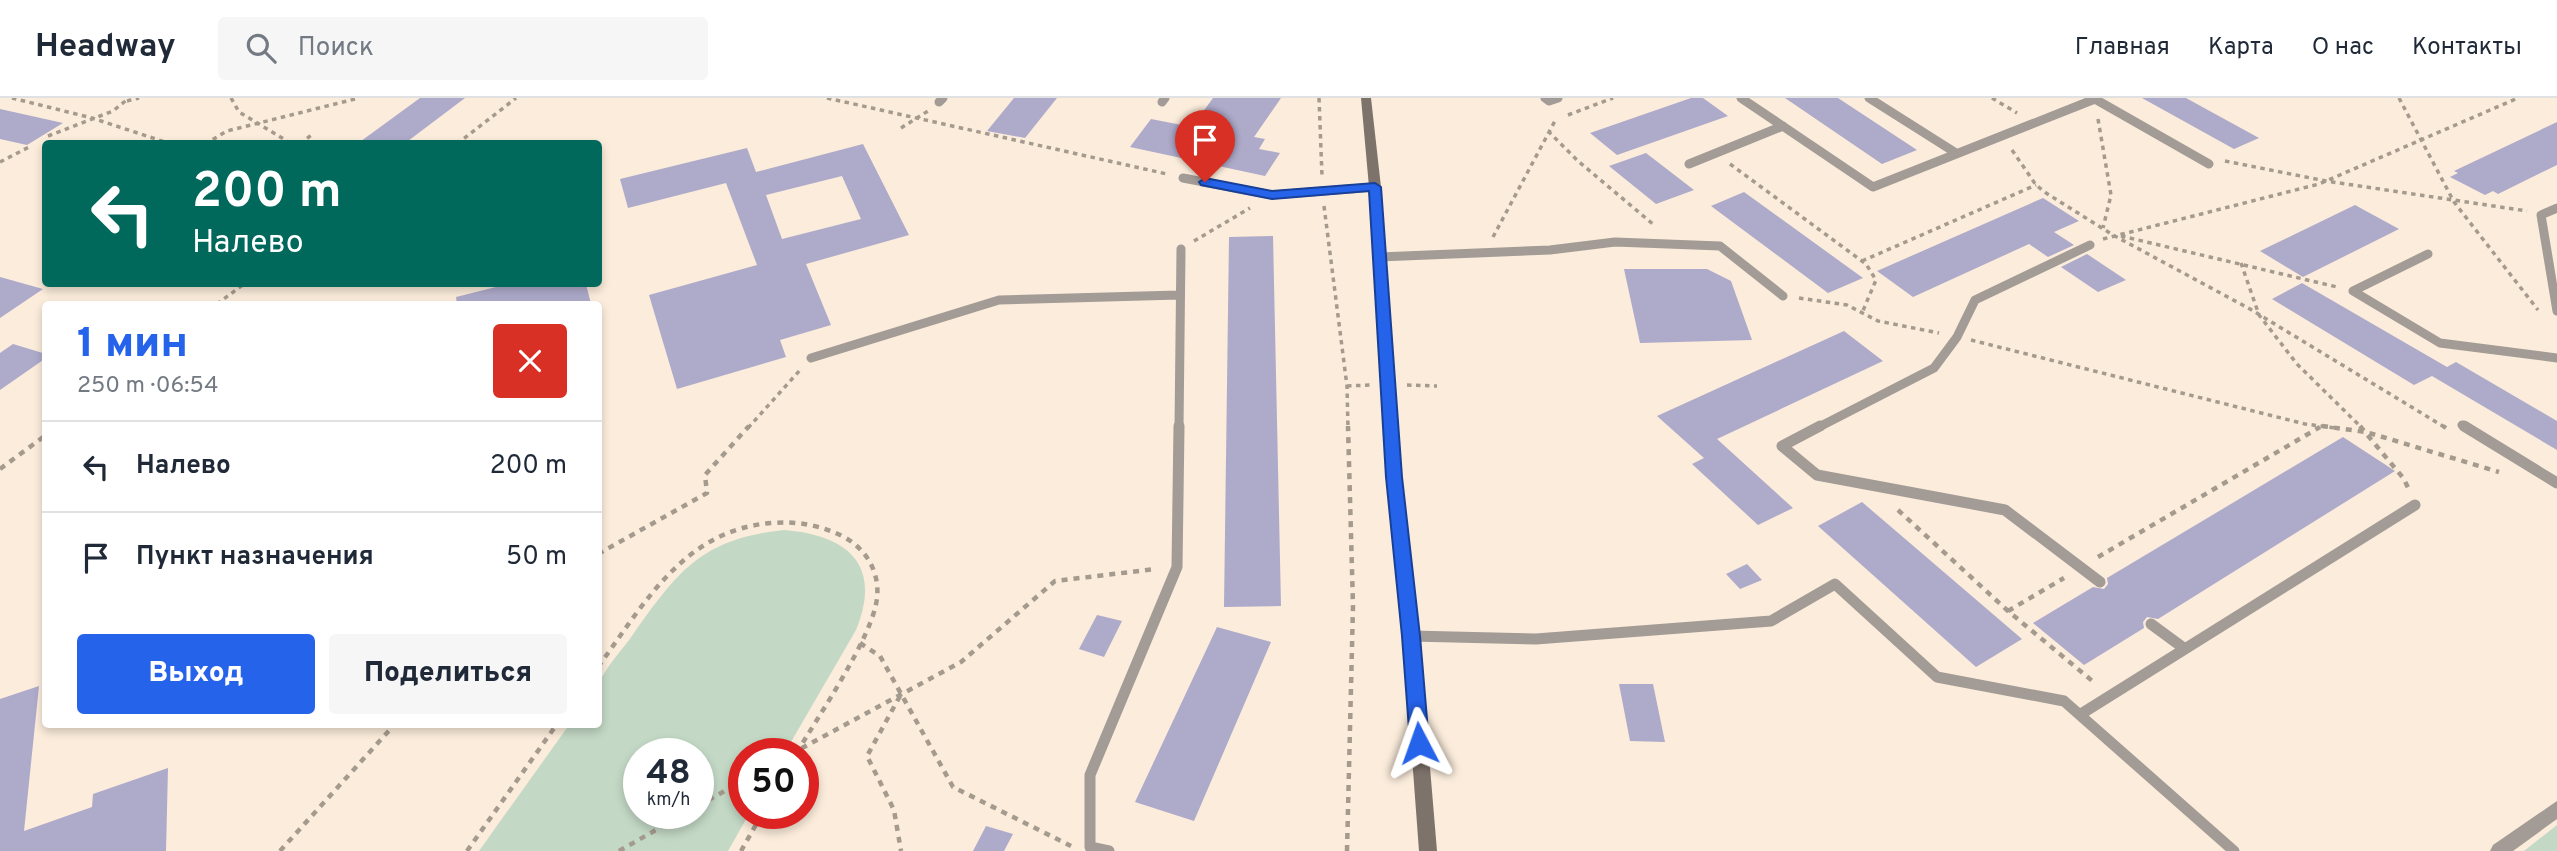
<!DOCTYPE html>
<html lang="ru">
<meta charset="utf-8">
<style>
:root{--surface:#fff;--page:#f6f6f7;--text:#1f2937;--muted:#747a83;--line:#e0e1e3;--accent:#2563eb}
body{margin:0;font-family:Overpass,sans-serif;background:var(--page);color:var(--text);height:100vh;display:flex;flex-direction:column;font-size:26px;white-space:nowrap}
*{box-sizing:border-box;margin:0}
p{font-size:23px;color:var(--muted)}
.icon{flex:none;width:38px;height:38px;fill:none;stroke:currentColor;stroke-width:2;stroke-linecap:round;stroke-linejoin:round}
.map{position:relative;flex:1;overflow:hidden}
.drawer{position:absolute;left:42px;top:203px;width:560px;height:427px;display:flex;flex-direction:column;background:var(--surface);border-radius:7px;box-shadow:0 4px 10px #0003}
.drawer>*{flex:none}
.guide{position:absolute;left:42px;top:42px;width:560px;height:147px;border-radius:7px;box-shadow:0 4px 10px #0003;background:#00695c;color:#fff;overflow:hidden}
.speed{position:absolute;left:623px;top:640px;display:flex;gap:14px;font-size:35px;font-weight:700;text-align:center}
.speed>*{display:grid;place-content:center;width:91px;height:91px;border-radius:50%;background:var(--surface);box-shadow:0 4px 10px #0003;line-height:1}
.speed small{font-size:18px;font-weight:400}
.speed .limit{border:10px solid #d22;background:#fff;color:#111}
.pin{position:absolute;display:grid;place-items:center;width:60px;height:60px;color:#fff;margin:-72px -30px;border-radius:50% 50% 50% 0;rotate:-45deg;box-shadow:0 0 7px #0007}
.pin .icon{rotate:45deg}
.me{position:absolute;width:77px;margin:-38px;rotate:356deg;stroke-linejoin:round;filter:drop-shadow(0 0 5px #0008)}
.turn{display:flex;align-items:center;gap:24px;height:147px;padding:0 35px;font-size:32px}
.turn .icon{width:91px;height:91px;stroke-width:2.5}
.turn b{display:block;font-size:49px;line-height:60px}
.round{display:grid;place-items:center;flex:none;width:74px;height:74px;border-radius:7px;background:var(--page)}
.headline{display:flex;align-items:center;justify-content:space-between;height:119px;padding:0 35px}
h1{font-size:42px;font-weight:800;line-height:52px;color:var(--accent)}
.cta{display:flex;gap:14px;margin-top:auto;padding:14px 35px}
.cta a{flex:1;height:80px;border-radius:7px;background:var(--accent);color:#fff;font-size:28px;font-weight:800;line-height:80px;text-align:center}
.cta a+a{background:var(--page);color:var(--text)}
ul{padding:0;list-style:none}
li{display:flex;align-items:center;gap:21px;height:91px;padding:0 35px;border-top:2px solid var(--line)}
li div{flex:1}
li b{display:block;font-size:26px}
li em{font-style:normal}
header{display:flex;align-items:center;gap:42px;box-sizing:border-box;height:98px;padding:0 35px;background:var(--surface);border-bottom:2px solid var(--line)}
header strong{font-size:33px}
nav{display:flex;gap:38px;margin-inline-start:auto;font-size:24px}
.search{width:490px;height:63px;background:var(--page);display:flex;align-items:center;gap:18px;box-sizing:border-box;padding:0 24px;border-radius:7px;color:var(--muted);font-size:26px}
.map>svg:first-child{display:block}
.green{fill:#c3d8c5;fill-rule:evenodd}
.building{fill:#aeaaca;fill-rule:evenodd}
.lines{fill:none;stroke-linecap:round;stroke-linejoin:round}
.path-far1{stroke:#a59a8e;stroke-width:3.5;stroke-dasharray:4.5 4.5;stroke-linecap:butt}
.path{stroke:#a59a8e;stroke-width:4.5;stroke-dasharray:6 6;stroke-linecap:butt}
.lane-far1{stroke:#a39b95;stroke-width:9}
.lane{stroke:#a39b95;stroke-width:11}
.street{fill:#a39b95;fill-rule:evenodd}
.secondary{fill:#7e736b;fill-rule:evenodd}
.route{fill:#2563eb;stroke:#184099;stroke-width:2}
</style>
<header>
<strong>Headway</strong>
<div class="search"><svg class="icon" aria-label="search" viewBox="0 0 24 24"><circle cx="10" cy="10" r="6"/><path d="M15 15l6 6"/></svg>Поиск</div>
<nav><a>Главная</a><a>Карта</a><a>О нас</a><a>Контакты</a></nav>
</header>
<div class="map">
<svg width="2557" height="753" viewBox="0 0 2557 753">
<rect width="100%" height="100%" fill="#fbecdb"/>
<path class="green" d="M784,432c63,5 99,34 72,100l-72,124h-40v60h5l-21,37h-249l90,-126 29,-1c0,-12 -3,-32 2,-43 8,-17 24,-33 34,-48 45,-63 68,-94 150,-103zM639,656h59v60h-59z
M2557,727v26h-33z"/>
<path class="building" d="M420,0h45l-61,46h-47z
M1014,0h43l-32,40 -38,-7z
M1213,0h68l-27,39 11,2 -6,10 21,4 -15,23 -135,-29 21,-28 41,8z
M1691,0h12l25,18 -111,39 -27,-22z
M1785,0h53l79,52 -35,14z
M2142,0h44l73,40 -25,11z
M0,11l63,14 -36,22 -27,-6z
M2557,24v43l-59,29 -5,-3 -8,4 -35,-18 8,-4 -4,-2z
M863,46l46,91 -103,29 25,61 -51,15 6,17 -109,32 -28,-94 108,-30 -31,-82 -98,25 -8,-29 127,-31 9,24zM842,78l19,43 -79,20 -16,-44z
M1646,55l48,37 -38,14 -47,-38z
M1744,94l119,86 -35,15 -117,-87z
M2043,100l36,23 -25,11 20,13 -26,12 -19,-13 -116,53 -36,-26z
M2355,107l44,24 -96,48 -43,-26z
M1273,138l8,370 -57,1 5,-370z
M2087,156l39,26 -28,12 -37,-25z
M1624,171h83l24,12 21,59 -112,3z
M0,179l43,12 -43,29z
M2302,185l145,84 9,-5 101,59v29l-125,-74 -18,9 -142,-86z
M508,186h78l5,20h-134l-1,-7z
M1844,233l39,30 -166,78 76,69 -35,17 -66,-61 12,-6 -47,-42z
M13,246l33,10v4l-46,32v-37z
M2343,339l52,34 -237,148 -11,-2 -4,5 1,6 -60,37 -51,-42 60,-36 11,2 4,-5 -1,-6z
M1862,404l160,137 -46,28 -158,-141z
M1747,466l15,16 -22,9 -14,-15z
M1097,517l25,6 -18,36 -25,-8z
M1217,529l54,15 -77,179 -59,-19z
M1619,586h34l12,58 -35,-1z
M39,588l-15,145 68,-24 1,-13 75,-26 -2,83h-166v-152z
M986,728l27,8 -9,17h-31z"/>
<g class="lines">
<path class="path-far1" d="M12,0l80,20 79,26
M231,0l8,14 53,32
M827,0l340,76
M1319,0l3,78
M1992,0l25,15
M2399,0l55,104 84,108
M127,3l12,-3
M1568,17l45,-17
M2098,21l13,76 -8,33
M901,30l27,-17
M1548,33l30,30 76,64
M48,38l65,-25 16,-13
M205,46l22,-13 132,-33
M300,46l14,-11
M457,46l59,-46
M2012,52l24,35 10,8 67,42 137,74 196,119
M2225,63l101,20 201,30
M0,64l31,-16
M1730,66l136,100 10,16 -14,33
M1324,108l23,180 1,42
M2121,138l216,51
M1493,139l63,-118
M2103,141l216,-55 199,-86
M1194,143l56,-33
M1862,163l174,-76
M2241,165l18,52 38,49 65,64
M1799,200l48,7 31,16 61,12
M217,206l27,-20
M1971,242l334,84 31,4
M1407,287l30,1
M1347,288l23,-1
M748,330l53,-59"/>
<path class="path" d="M2322,328l44,6 133,40
M2360,328l44,53 5,11
M2443,328l3,2
M0,371l46,-34
M1898,412l110,101 88,73
M598,456l109,-61 -2,-18 44,-49
M2098,459l222,-130
M2008,513l56,-33
M860,545l20,13 73,131 118,59
M598,569c46,-63 86,-137 173,-144 26,-2 50,2 73,14 22,12 36,35 33,61 -4,39 -60,120 -81,156
M900,598l-33,60 27,54 7,41
M791,656l170,-92 94,-81 101,-12
M698,708l46,-26
M280,753l115,-127
M467,753l90,-127
M619,753l65,-37
M741,753l21,-37
M1347,753l6,-245 -5,-180"/>
<path class="lane-far1" d="M1545,0l4,3 9,-3
M1741,0l132,89 222,-88 114,65
M1869,0l87,55
M939,4l4,-4
M1162,4l3,-4
M1689,66l94,-38
M1183,80l89,17 103,-8
M2557,110l-16,7 16,96
M2428,156l-75,37 87,52 117,15
M1379,159l171,-7 65,-8 105,4 63,50
M811,260l188,-58 180,-5
M2462,327l5,3
M1179,330l2,-179
M1817,330l117,-60 23,-31 18,-37 115,-55"/>
<path class="lane" d="M1820,328l-38,20 35,29 188,35 95,72
M2464,328l93,57
M2151,526l34,25
M1411,538l125,3 235,-18 64,-37 102,93 127,24 170,150
M2081,616l334,-209
M1109,753l-19,-4v-72l87,-208 2,-141"/>
<path class="street" d="M2557,703v18l-44,32h-23l3,-6z"/>
<path class="secondary" d="M1361,0h10l10,89 20,290 18,159 18,215h-18l-16,-215 -16,-159 -18,-290z"/>
</g>
<path class="route" d="M1205,80l67,13 103,-8 6,4 21,290 18,159 9,107 -3,6 -7,2 -6,-2 -3,-6 -8,-107 -16,-159 -17,-286 -97,8 -71,-14 -2,-3z"/>
</svg>
<div class="speed"><div>48<small>km/h</small></div><div class="limit">50</div></div>
<div class="pin" style="left:1205px;top:84px;background:#d93025"><svg class="icon" aria-label="arrive" viewBox="0 0 24 24"><path d="M6 21V4h12l-3 4 3 4H6"/></svg></div>
<svg class="me" style="left:1419px;top:645px" viewBox="-20 -20 40 40"><path d="M0-17L14 15 0 8-14 15z" fill="#2563eb" stroke="#fff" stroke-width="4"/></svg>
<div class="guide">
<div class="turn"><svg class="icon" aria-label="left" viewBox="0 0 24 24"><path d="M17 20v-9H6M10 6l-5 5 5 5"/></svg><div><b>200 m</b>Налево</div></div>
</div>
<section class="drawer">
<div class="headline"><div><h1>1 мин</h1><p>250 m · 06:54</p></div><a class="round" style="background:#d93025;color:#fff"><svg class="icon" aria-label="close" viewBox="0 0 24 24"><path d="M6 6l12 12M18 6L6 18"/></svg></a></div>
<ul>
<li><svg class="icon" aria-label="left" viewBox="0 0 24 24"><path d="M17 20v-9H6M10 6l-5 5 5 5"/></svg><div><b>Налево</b></div><em>200 m</em></li>
<li><svg class="icon" aria-label="arrive" viewBox="0 0 24 24"><path d="M6 21V4h12l-3 4 3 4H6"/></svg><div><b>Пункт назначения</b></div><em>50 m</em></li>
</ul>
<div class="cta"><a>Выход</a><a>Поделиться</a></div>
</section>
</div>
